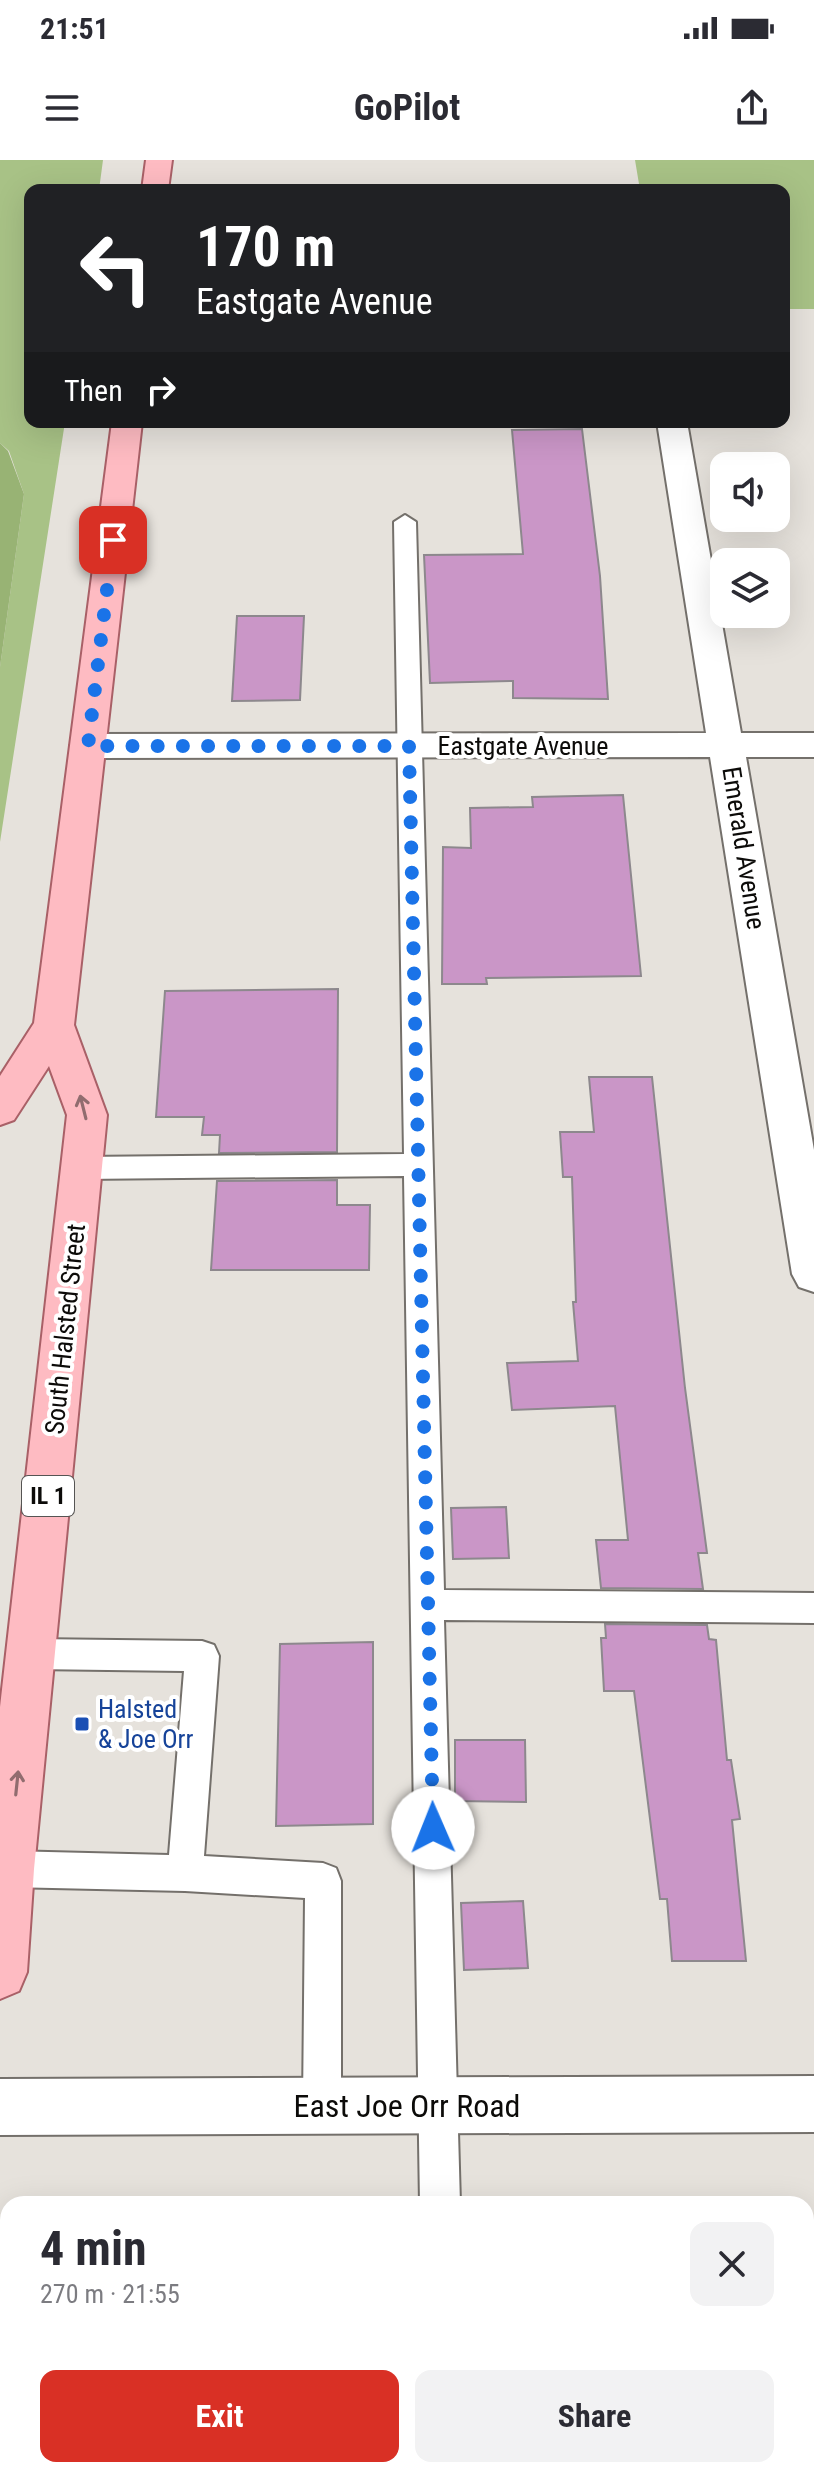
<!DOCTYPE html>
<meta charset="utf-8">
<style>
:root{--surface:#fff;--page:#f2f2f3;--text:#2b2b33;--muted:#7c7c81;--accent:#d93025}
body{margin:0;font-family:"Roboto Condensed",sans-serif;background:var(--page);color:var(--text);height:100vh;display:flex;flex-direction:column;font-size:30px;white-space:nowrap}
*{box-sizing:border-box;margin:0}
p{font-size:26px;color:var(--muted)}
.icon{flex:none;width:44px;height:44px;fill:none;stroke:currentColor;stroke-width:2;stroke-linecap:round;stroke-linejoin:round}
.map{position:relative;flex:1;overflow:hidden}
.panel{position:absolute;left:0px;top:2036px;width:814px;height:282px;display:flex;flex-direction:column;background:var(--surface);border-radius:24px 24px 0 0;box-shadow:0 8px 32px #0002}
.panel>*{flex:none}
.top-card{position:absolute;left:24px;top:24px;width:766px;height:244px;border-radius:16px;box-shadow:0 8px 32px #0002;background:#202124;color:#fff;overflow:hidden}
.tools{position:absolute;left:710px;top:292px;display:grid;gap:16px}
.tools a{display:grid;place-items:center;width:80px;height:80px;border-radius:16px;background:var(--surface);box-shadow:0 8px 32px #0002;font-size:40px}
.pin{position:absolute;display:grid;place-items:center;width:68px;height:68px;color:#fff;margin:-34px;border-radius:16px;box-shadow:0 4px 12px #0006}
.me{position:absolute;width:88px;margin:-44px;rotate:359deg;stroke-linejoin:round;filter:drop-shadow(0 0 6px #0008)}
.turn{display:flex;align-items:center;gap:28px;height:168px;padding:0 40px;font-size:36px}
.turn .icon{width:104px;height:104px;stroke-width:2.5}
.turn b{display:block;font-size:56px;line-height:68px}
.then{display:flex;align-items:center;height:76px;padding:0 40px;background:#0003;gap:16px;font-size:30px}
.round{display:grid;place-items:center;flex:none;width:84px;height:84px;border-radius:16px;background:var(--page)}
.overview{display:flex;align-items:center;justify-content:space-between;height:136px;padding:0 40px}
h1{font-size:48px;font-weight:700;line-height:60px}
.action{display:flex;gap:16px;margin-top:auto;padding:16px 40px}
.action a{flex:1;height:92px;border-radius:16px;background:var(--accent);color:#fff;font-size:32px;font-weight:700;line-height:92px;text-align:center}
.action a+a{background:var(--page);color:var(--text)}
.status{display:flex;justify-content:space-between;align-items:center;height:56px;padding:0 40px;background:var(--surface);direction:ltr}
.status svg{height:22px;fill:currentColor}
header{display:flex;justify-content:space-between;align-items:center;height:104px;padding:0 40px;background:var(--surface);font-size:36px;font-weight:700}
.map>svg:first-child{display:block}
.green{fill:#a8c286}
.forest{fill:#98b374}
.building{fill:#ca96c7;stroke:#8d888d;stroke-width:2}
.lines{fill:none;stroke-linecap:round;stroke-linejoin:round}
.lane-casing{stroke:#74706b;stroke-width:4}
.street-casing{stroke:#74706b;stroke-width:4}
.secondary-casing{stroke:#74706b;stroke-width:4}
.primary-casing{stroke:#a96067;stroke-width:4}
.lane{fill:#fff;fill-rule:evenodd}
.street{fill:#fff;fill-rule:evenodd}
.secondary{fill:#fff;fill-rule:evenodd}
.primary{fill:#febbc2;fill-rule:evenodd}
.oneway{stroke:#916c6f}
.route{stroke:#1a73e8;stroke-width:14;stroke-dasharray:0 25.2}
.transit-dot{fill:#1a4fb4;stroke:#fff;stroke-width:3}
.labels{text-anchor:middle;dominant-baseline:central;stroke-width:8;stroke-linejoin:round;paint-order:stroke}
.shield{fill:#fff;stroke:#555453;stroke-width:2}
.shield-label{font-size:24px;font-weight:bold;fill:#0c0b09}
.street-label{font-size:26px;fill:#0c0b09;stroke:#fff}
.transit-label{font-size:26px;fill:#164399;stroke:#fff;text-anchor:start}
.near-street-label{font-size:32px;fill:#0c0b09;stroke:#fff}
</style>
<div class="status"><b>21:51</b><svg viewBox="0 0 49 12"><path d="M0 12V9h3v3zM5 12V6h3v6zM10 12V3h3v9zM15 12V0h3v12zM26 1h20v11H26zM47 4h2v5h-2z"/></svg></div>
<header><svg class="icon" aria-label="menu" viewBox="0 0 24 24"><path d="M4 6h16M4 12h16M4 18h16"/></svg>GoPilot<svg class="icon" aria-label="share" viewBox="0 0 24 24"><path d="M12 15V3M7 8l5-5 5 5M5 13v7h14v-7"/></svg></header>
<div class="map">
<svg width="814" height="2317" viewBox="0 0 814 2317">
<rect width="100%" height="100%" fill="#e6e2dc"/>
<path class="green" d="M0,0h103l-4,30h-69v232h35l-65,420v-175l24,-173 -15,-43 -9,-8z
M635,0h179v149h-30v-119h-144z"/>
<path class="forest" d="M0,283l8,8 16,43 -24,173z"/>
<path class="building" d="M582,269l18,147 8,123 -95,-1v-17l-83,2 -6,-128 99,-1 -11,-124z
M237,456h67l-4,84 -68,1z
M623,635l18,181 -155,2 1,6h-45l1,-137 28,1 -1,-40 63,-1 -1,-10z
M338,829l-1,163 -118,1 1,-18h-18l2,-18h-48l9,-126z
M589,917h63l33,311 22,165h-9l5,36 -102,-1 -5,-48h32l-13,-134 -103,4 -5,-47 71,-2 -5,-59h3l-4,-125h-9l-3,-45h34z
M337,1020v25h33l-1,65h-158l6,-89z
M506,1347l3,51 -56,1 -2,-51z
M605,1464l102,1 2,14 7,1 11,120h4l9,59 -8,1 14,141h-74l-5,-62h-7l-26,-208h-30l-3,-53h5z
M373,1482v182l-97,2 4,-182z
M455,1580h70l1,62 -71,-1z
M523,1741l5,67 -64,2 -3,-67z"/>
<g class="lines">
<g class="lane-casing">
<path id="lane" d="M405,355l11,7 28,1068 370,3v30l-370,-3 16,584h-40l-16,-1028 -323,3 -10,-3 -4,-8 4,-8 10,-3 323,-3 -10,-632z
M32,1479l170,2 12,4 5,11 -15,200 119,7 13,5 5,13v225l-6,13 -13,6 -13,-6 -6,-13 2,-208 -120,-7 -177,-4 -8,-4v-28l8,-4 161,4 15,-184 -152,-2 -12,-4 -5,-11 5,-11z
M422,2310h42v7h-42z"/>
</g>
<g class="street-casing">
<path id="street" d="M657,262h30l54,311h73v24h-68l68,393v142l-15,-5 -7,-13 -82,-517 -622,1 -12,-4 -6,-8 6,-8 12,-4 618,-1z"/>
</g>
<g class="secondary-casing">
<path id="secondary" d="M814,1916v56l-814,3v-56z"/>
</g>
<g class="primary-casing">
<path id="primary" d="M146,0h26l-4,30h-26z
M112,262h30l-68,603 33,90 -73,754 -7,103 -8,19 -19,8v-292l67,-592 -18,-49 -35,54 -14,5v-49l34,-53z"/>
</g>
<use href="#lane" class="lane"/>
<use href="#street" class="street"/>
<use href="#secondary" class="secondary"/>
<use href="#primary" class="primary"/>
</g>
<defs><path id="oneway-shaft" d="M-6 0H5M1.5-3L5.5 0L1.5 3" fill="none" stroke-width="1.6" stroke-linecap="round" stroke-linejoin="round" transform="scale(2)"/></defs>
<g class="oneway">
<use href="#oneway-shaft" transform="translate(83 947) rotate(-104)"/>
<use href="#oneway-shaft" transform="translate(17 1623) rotate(-84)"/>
</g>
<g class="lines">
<path class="route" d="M113,380l-25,206h321l24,1082"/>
</g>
<rect class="transit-dot" x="74" y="1556" width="16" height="16" rx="4"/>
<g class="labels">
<rect class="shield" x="22" y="1316" width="52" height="40" rx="6"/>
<g class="shield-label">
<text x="48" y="1336">IL 1</text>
</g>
<g class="street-label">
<text x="523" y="586">Eastgate Avenue</text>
<text transform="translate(744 688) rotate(81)">Emerald Avenue</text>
<text transform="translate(65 1169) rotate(-84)">South Halsted Street</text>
</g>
<g class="transit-label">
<text x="98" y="1549">Halsted<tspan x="98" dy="30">&amp; Joe Orr</tspan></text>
</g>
<g class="near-street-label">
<text x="407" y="1946">East Joe Orr Road</text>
</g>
</g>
</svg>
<div class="tools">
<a><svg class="icon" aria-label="sound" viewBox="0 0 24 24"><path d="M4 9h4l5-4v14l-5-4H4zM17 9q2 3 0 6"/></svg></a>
<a><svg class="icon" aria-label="layers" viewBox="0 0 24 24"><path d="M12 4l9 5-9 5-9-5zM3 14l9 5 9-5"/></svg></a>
</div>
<div class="pin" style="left:113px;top:380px;background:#d93025"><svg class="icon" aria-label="arrive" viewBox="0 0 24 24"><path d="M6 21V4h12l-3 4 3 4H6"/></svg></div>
<svg class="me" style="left:433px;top:1668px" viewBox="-20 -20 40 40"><circle r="19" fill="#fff"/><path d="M0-13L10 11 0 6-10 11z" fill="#1a73e8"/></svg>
<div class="top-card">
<div class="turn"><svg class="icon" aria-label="left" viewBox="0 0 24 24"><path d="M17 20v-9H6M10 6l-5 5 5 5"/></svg><div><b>170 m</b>Eastgate Avenue</div></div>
<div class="then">Then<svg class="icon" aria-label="right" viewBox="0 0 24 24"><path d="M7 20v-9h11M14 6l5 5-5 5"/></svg></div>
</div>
<section class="panel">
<div class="overview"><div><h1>4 min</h1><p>270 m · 21:55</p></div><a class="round"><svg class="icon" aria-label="close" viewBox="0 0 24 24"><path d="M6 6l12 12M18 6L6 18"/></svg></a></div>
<div class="action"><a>Exit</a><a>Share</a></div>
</section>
</div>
